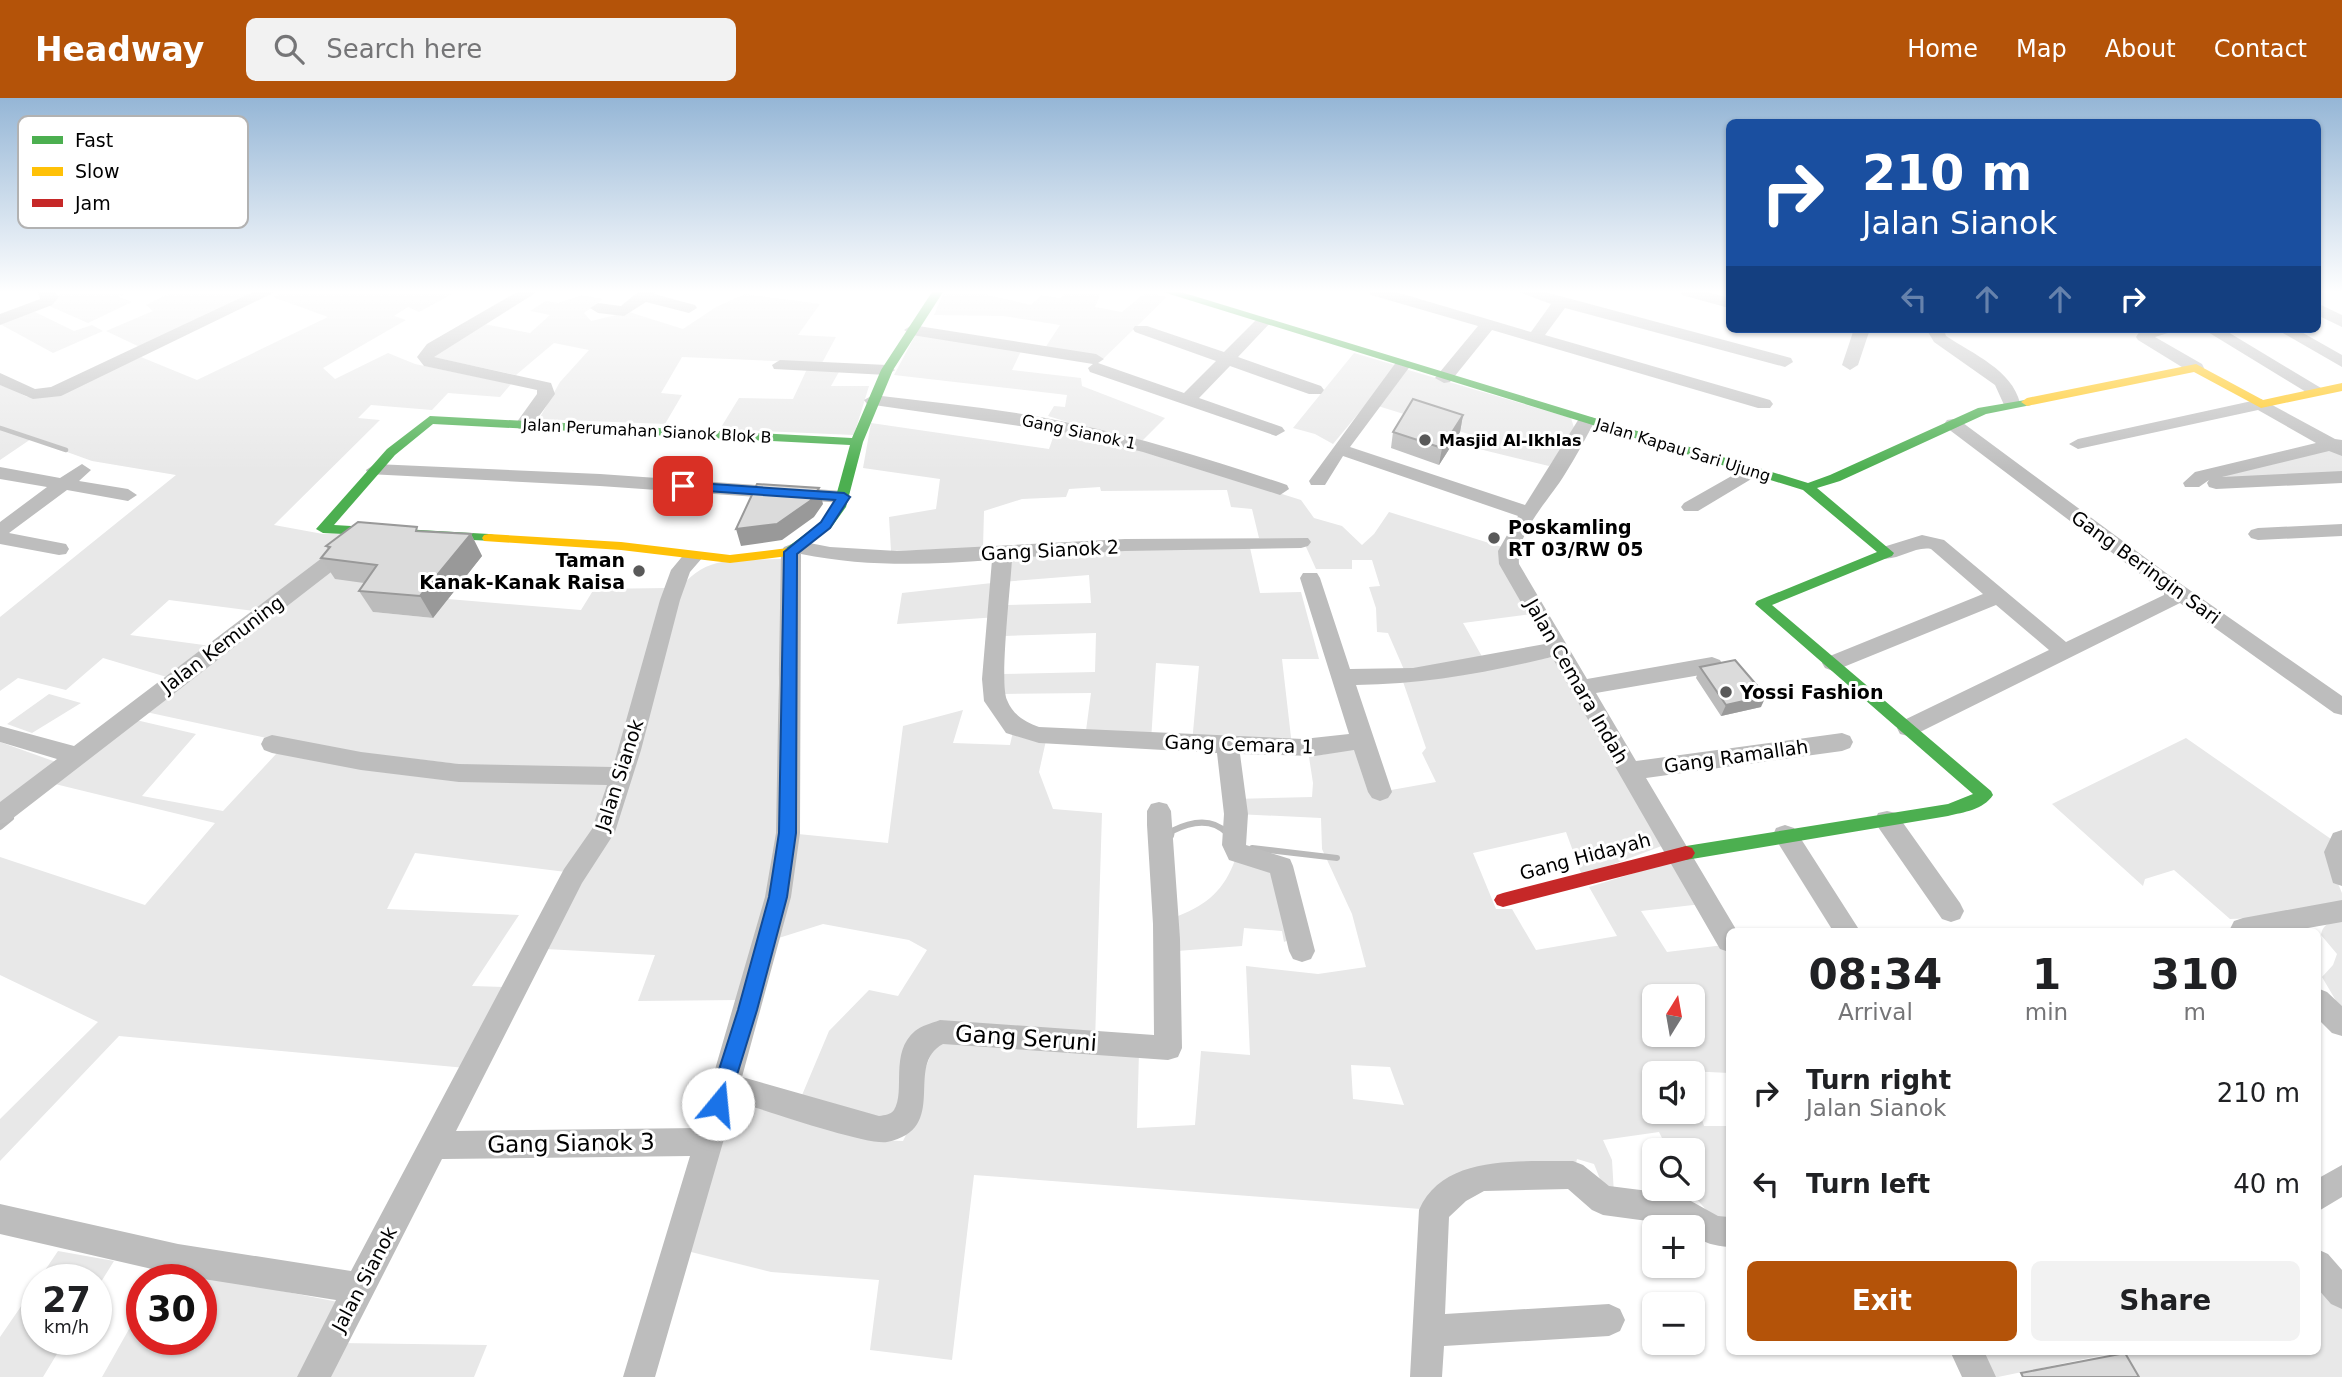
<!DOCTYPE html>
<meta charset="utf-8">
<style>
:root{--surface:#fff;--page:#f2f2f2;--text:#202124;--muted:#757577;--accent:#b45309}
body{margin:0;font-family:"DejaVu Sans",sans-serif;background:var(--page);color:var(--text);height:100vh;display:flex;flex-direction:column;font-size:26px;white-space:nowrap}
*{box-sizing:border-box;margin:0}
p{font-size:23px;color:var(--muted)}
.icon{flex:none;width:38px;height:38px;fill:none;stroke:currentColor;stroke-width:2;stroke-linecap:round;stroke-linejoin:round}
.map{position:relative;flex:1;overflow:hidden}
.sheet{position:absolute;left:1726px;top:830px;width:595px;height:427px;display:flex;flex-direction:column;background:var(--surface);border-radius:10px;box-shadow:0 2px 5px #0004}
.sheet>*{flex:none}
.top-card{position:absolute;left:1726px;top:21px;width:595px;height:214px;border-radius:10px;box-shadow:0 2px 5px #0004;background:#1a4fa0;color:#fff;overflow:hidden}
.needle{width:46px;rotate:11deg}
.buttons{position:absolute;left:1642px;top:886px;display:grid;gap:14px}
.buttons a{display:grid;place-items:center;width:63px;height:63px;border-radius:10px;background:var(--surface);box-shadow:0 2px 5px #0004;font-size:35px}
.speed{position:absolute;left:21px;top:1166px;display:flex;gap:14px;font-size:35px;font-weight:700;text-align:center}
.speed>*{display:grid;place-content:center;width:91px;height:91px;border-radius:50%;background:var(--surface);box-shadow:0 2px 5px #0004;line-height:1}
.speed small{font-size:18px;font-weight:400}
.speed .limit{border:10px solid #d22;background:#fff;color:#111}
.pin{position:absolute;display:grid;place-items:center;width:60px;height:60px;color:#fff;margin:-30px;border-radius:14px;box-shadow:0 4px 10px #0006}
.me{position:absolute;width:77px;margin:-38px;rotate:17deg;stroke-linejoin:round;filter:drop-shadow(0 0 5px #0008)}
.turn{display:flex;align-items:center;gap:24px;height:147px;padding:0 21px;font-size:32px}
.turn .icon{width:91px;height:91px;stroke-width:2.5}
.turn b{display:block;font-size:49px;line-height:60px}
.lanes{display:flex;align-items:center;height:66px;padding:0 21px;background:#0003;justify-content:center;gap:35px;direction:ltr}
.lanes .off{opacity:.35}
.eta{display:flex;justify-content:space-evenly;align-items:center;height:119px;text-align:center}
.eta b{font-size:42px;font-weight:700;line-height:49px}
.cta{display:flex;gap:14px;margin-top:auto;padding:14px 21px}
.cta a{flex:1;height:80px;border-radius:10px;background:var(--accent);color:#fff;font-size:28px;font-weight:700;line-height:80px;text-align:center}
.cta a+a{background:var(--page);color:var(--text)}
ul{padding:0;list-style:none}
li{display:flex;align-items:center;gap:21px;height:91px;padding:0 21px}
li div{flex:1}
li b{display:block;font-size:26px}
li em{font-style:normal}
header{display:flex;align-items:center;gap:42px;box-sizing:border-box;height:98px;padding:0 35px;background:var(--accent);color:#fff}
header strong{font-size:33px}
nav{display:flex;gap:38px;margin-inline-start:auto;font-size:24px}
.search{width:490px;height:63px;background:var(--page);display:flex;align-items:center;gap:18px;box-sizing:border-box;padding:0 24px;border-radius:10px;color:var(--muted);font-size:26px}
.map>svg:first-child{display:block}
.green{fill:#e8e8e8;fill-rule:evenodd}
.lines{fill:none;stroke-linecap:round;stroke-linejoin:round}
.stream-far1{stroke:#bababa;stroke-width:4.5}
.stream{stroke:#bababa;stroke-width:6}
.street{fill:#bdbdbd;fill-rule:evenodd}
.fast{fill:#4caf50;fill-rule:evenodd}
.slow{fill:#ffc107;fill-rule:evenodd}
.jam{fill:#c62828;fill-rule:evenodd}
.wall{fill:#bcbcbc}
.shaded-wall{fill:#999}
.building{fill:#dbdbdb;stroke:#999;stroke-width:2}
.route{fill:#1a73e8;stroke:#114b97;stroke-width:2}
.poi-dot{fill:#595959;stroke:#fff;stroke-width:2.5}
.labels{text-anchor:middle;dominant-baseline:central;stroke-width:6;stroke-linejoin:round;paint-order:stroke}
.far-street-label{font-size:16px;fill:#000;stroke:#fff}
.far-poi-label{font-size:16px;font-weight:bold;fill:#000;stroke:#fff;text-anchor:start}
.poi-label{font-size:19px;font-weight:bold;fill:#000;stroke:#fff;text-anchor:start}
.street-label{font-size:19px;fill:#000;stroke:#fff}
.near-street-label{font-size:23px;fill:#000;stroke:#fff}
.key{fill:#fff;stroke:#b2b2b2;stroke-width:2}
.key-label{font-size:19px;fill:#000}
</style>
<header>
<strong>Headway</strong>
<div class="search"><svg class="icon" aria-label="search" viewBox="0 0 24 24"><circle cx="10" cy="10" r="6"/><path d="M15 15l6 6"/></svg>Search here</div>
<nav><a>Home</a><a>Map</a><a>About</a><a>Contact</a></nav>
</header>
<div class="map">
<svg width="2342" height="1279" viewBox="0 0 2342 1279">
<rect width="100%" height="100%" fill="#fff"/>
<path class="green" d="M56,194h72l-9,5 13,5 -44,21 -41,-18 12,-10z
M172,194h71l10,4 -109,53 -38,-18 47,-20 -7,-6z
M281,194h175l-37,20 -11,-5 -14,9 12,4 -83,48 12,11 53,-26 27,11 96,20 -11,13 -52,-4 -16,17 -61,-5 -13,13 22,2 -106,105 49,9 37,-2 -106,79 -85,-11 -39,35 81,11 -41,32 -67,-20 -37,32 -48,-12 -18,13v-74l176,-142 -84,-14 -61,-22 -31,21v-77l27,14 29,-1 85,-39 56,23 131,-63 -55,-20z
M944,194h32l55,13 10,-10 19,3 6,-6h35l-6,15 27,5 24,-20 21,5 -64,62 -58,-11 15,-23 -57,-9 -69,-1z
M745,196l75,10 -22,31 38,2 -14,26 -140,-6 -21,36 21,2 -17,29 -126,-5 21,-37 29,-32 -35,-7 -38,32 -88,-19 56,-32 46,9 20,-18 -20,-4 16,-10 12,2 24,-8 21,4 -19,14 7,8 38,-9 54,17 33,-22z
M33,213l41,20 18,-6 11,6 -50,22 -53,-29z
M916,236l106,15 -10,21 69,8 1,8 83,32 -23,23 -39,-8 -55,-17 6,-10 11,1 2,-12 -173,-20z
M1354,255l44,13 -65,78 -18,-10 -22,-6z
M807,271l33,1 -9,16h38l-15,49 -134,-6 19,-31 54,1z
M1405,271l166,49 4,13 -26,35 -74,-18 3,-11 -100,-31z
M871,325l178,26 7,-20 66,15 179,56 13,18 28,8 20,19 12,-11 15,-22 113,35 30,67 -69,9 21,37 -79,12 -17,-39 -11,-1 -1,-24 -7,-21 11,-1 -8,-26h-20v9h-36l-14,-31h-43l-7,-29 -21,-2 -4,-17 -126,1 -1,-4 -31,2 -3,8 -44,2 -38,12 -1,37 -92,3 -2,-34 47,-8 4,-30 -77,-11z
M2333,351l9,5v21l-118,5 -11,-4z
M1249,445l11,50 41,-1 18,67h-37l10,87 -100,-3 7,-77 -43,-3 -5,78 -66,-3 6,-45 -89,1 -1,-20 94,-2 1,-39 -92,3 3,-31 84,-2 -2,-28 -88,7 -3,35 -101,7 5,-31 99,-11 2,-30z
M781,461l3,49 -6,76 1,150 -7,69 -33,97 -101,1 17,-46 -109,-6 62,-117 70,-240c25,-39 62,-31 103,-33z
M333,468l57,21 -17,25 60,6 15,-19 133,11 13,-21 73,-1 -53,183 -120,-3 -186,-21 -162,-35z
M1556,559l111,187 -85,32 -16,-44 -93,21 23,56h16l24,41 81,-14 -28,-49 85,-26 28,43 -61,7 26,41 57,-7 5,8v120l-41,-2v2h-34v38h38v-23l12,38h25v96l-14,-2 -28,-32h5v-38h-24l-9,-18 -56,8 9,20 2,34h-8l-12,-30 -17,-5 -4,16 -92,2 -47,33 -460,-35 -22,185 -82,-10 9,-70 -108,-8 -84,-21 41,-156 147,45 28,1 14,-28 10,-68 8,-5 204,11 -2,77 58,-3 6,-74 49,4 -4,-89 72,8 48,-7 -14,-53 -30,-65 -1,-31 -85,-4 -2,-15 78,-2 1,-14 -4,-26 49,-9 22,44 56,-10 -14,-29 4,-5 -25,-72zM1654,898h38v38h-38zM1351,967l39,2 14,38 -51,-6z
M49,596l32,9 -49,30 -25,-9z
M963,612l-10,33 57,2 4,-18 33,9 -8,36 14,37 49,4 -7,229 -155,-10 -35,87 -108,-12 32,-76 40,-41 29,6 29,-46 -18,-10 -86,-16 -57,18 22,-109 100,10 15,-117z
M136,622l60,14 -54,62 81,15 54,-58 333,30 -12,45 -32,44 -151,-19 -28,56 132,6 -47,71 32,1 -38,81 -347,-32 -119,125v-42l98,-97 -98,-47v-118l145,48 70,-82 -160,-39z
M2186,640l145,101 5,40 6,14v8l-86,17 -26,1 -56,-49 -29,9 -2,7 -91,-82z
M0,644l56,20 -56,43z
M1235,762l38,11 18,68 -7,3 -2,-11 -38,-3 -2,18 -65,5 1,-35c30,-12 46,-26 57,-56z
M2342,823v90l-20,-34 11,-12 4,-11 -16,-19c2,-12 10,-13 21,-14z
M58,1153l56,10 -18,29v-11h-57z
M164,1170l179,35 -40,74h-201l40,-71v33h59v-60h-44z
M2317,1171l25,28v80h-219l-15,-23 -110,23h-18l-14,-26h351z
M37,1185v56h29l-23,38h-43v-40z
M338,1245l149,2 -13,32h-150z"/>
<g class="lines">
<path class="stream-far1" d="M0,330l66,22"/>
<path class="stream" d="M0,729l11,-9
M1171,738l1,-5c18,-9 39,-14 55,2
M1252,750l85,10"/>
<path class="street" d="M38,194h17l4,5 -7,8 -52,20v-11l40,-15z
M253,194h22l-214,104 -28,3 -33,-14v-12l35,16 16,-2z
M517,194h20l-103,65 117,26 4,11 -26,36 -6,1 -9,-5 23,-32v-4l-113,-24 -7,-9 10,-13z
M638,194h18l-2,2 41,11 2,3 -8,5 -43,-11 -22,14 -26,-3 -8,-5 8,-5 23,3z
M1369,194h27l135,40 20,-28 -32,-12h26l246,66 2,4 -8,5 -220,-59 -20,27 225,65 3,4 -3,4h-12l-266,-78 -42,52 -6,1 -9,-5 43,-52 -107,-31z
M1680,194h28l21,6v10l-47,-13z
M2317,205l25,12v12l-25,-12z
M1263,219l8,5 -33,35 83,29 3,4 -3,4h-12l-79,-28 -31,32 83,29 3,4 -9,5 -186,-64 -2,-4 5,-4 -181,-29 -8,-5 8,-5 184,29 8,5 -6,4 86,30 32,-32 -81,-29 -2,-3 2,-3h12l77,26 33,-33z
M1854,231h16l-12,36 -8,5 -8,-5z
M1930,231h17l-2,4 1,3c27,18 66,34 74,67l-3,4h-12l-10,-22 -61,-43 -6,-10z
M2146,231h27l-2,3 -16,5 47,27 2,4 -2,4h-12l-52,-32 -2,-3 4,-6z
M2203,231h20l103,62 -9,5 -6,-1z
M2276,231h20l46,26v12z
M780,262l107,5 8,5 -8,5 -113,-6 -2,-4z
M1403,262l8,5 -61,82 175,58 55,-88h12l3,4c-10,18 -19,36 -30,53 -16,27 -49,57 -46,90l68,115 125,-22 8,3 3,5 -3,5 -8,3 -116,20 40,68 206,-28 8,3 3,6 -3,6 -8,3 -196,27 91,153h-8v21l-9,-3 -168,-292c-68,16 -126,27 -196,28l36,107 -4,6 -8,3 -8,-3 -4,-6 -14,-42 -39,6 -75,-2 8,60 -2,31 44,14 3,7 22,85 -4,8 -9,3 -9,-3 -4,-8 -19,-78 -41,-13 -7,-15 2,-31 -7,-61 -178,-10 -33,-10 -22,-32 -2,-22 10,-119c-64,5 -127,7 -191,-6l-1,279 -9,64 -49,180 137,39c6,-1 11,-1 15,-6 12,-19 -5,-57 21,-79 6,-5 17,-8 25,-11l214,15 -1,-111 -6,-99v-14l4,-7 8,-2 8,2 4,7 9,128 2,109 -4,9 -10,3 -225,-16c-40,21 8,85 -56,98 -19,4 -126,-33 -152,-41l-80,276h-32l67,-221 -248,3 -111,218h-34l39,-77 -158,-25 -178,-41v-30l178,40 173,27 213,-402 28,-40 15,-44 -148,-3 -98,-12 -89,-17 -8,-3 -3,-6 3,-6 8,-3 89,17 98,12 154,3 47,-167 11,-30 15,-18h14l3,5 -13,15 -10,28 -39,150 -26,82 -33,51 -126,248 242,-3 67,-231 11,-64 5,-281 3,-5 15,-6 31,6 67,4 228,-12 183,-1 3,4 -3,4 -7,2 -176,3 -113,7c-1,26 -13,125 -5,142 6,15 18,22 32,27l264,12 46,-5 -49,-156 3,-5h14l3,5 30,91 63,-1 132,-24 -46,-80 -1,-13 20,-35 -175,-60 -18,29h-14l-2,-4 88,-120z
M873,297c66,8 132,14 197,28 73,15 145,38 217,62l2,4 -9,6 -137,-43 -74,-19 -202,-29 -3,-4z
M2261,301l74,40 7,1v16l-13,-5 -107,26 120,-6v12l-126,6 -7,-2 -2,-4 2,-3 -10,7h-14l-2,-4 12,-11 121,-29 -58,-33 -180,39 -9,-5 9,-5z
M1953,321l6,1 222,164 161,112v19l-8,-2 -154,-110 -264,131 -8,2 -8,-2 -3,-6 3,-6 149,-72 -53,-45 -155,63 -8,3 -8,-3 -3,-5 3,-5 158,-64 -52,-45c-18,-3 -33,13 -51,9l-3,-5 3,-5 42,-13 22,5 122,102 98,-47v-3l-217,-164 -3,-4 3,-4z
M82,366l9,6 -12,11 49,8 9,6 -9,6 -61,-11 -58,43 57,11 3,5 -3,5 -7,1 -59,-11v-22l47,-35 -47,-8v-12l60,11z
M375,366l225,10 243,17 9,6 -9,6 -243,-17 -232,-12 -2,-4z
M1751,367l7,2 2,4 -2,4 -60,36h-14l-3,-4 3,-4z
M2342,426v12l-84,4 -7,-2 -3,-4 3,-4 7,-2z
M350,443l7,1 3,5 -3,5 -349,270 -8,2v-22l57,-43 -57,-17v-16l74,20 269,-204z
M1887,713l9,2 64,90 4,8 -4,8 -9,3 -9,-3 -64,-92 -3,-7 3,-7z
M1785,727l9,3 66,103h-27l-60,-96 3,-7z
M2342,732v56l-9,-3 -9,-31 9,-19z
M2342,802v22l-51,9 -61,-2 4,-8 9,-3z
M2317,890l10,4 15,14v30l-10,-3 -15,-15z
M1573,1063l10,4 26,21 71,9 38,21 11,1v30c-15,-1 -24,-4 -37,-12v-8l-89,-12 -11,-5 -24,-21 -84,2 -18,10 -17,16 -4,97 164,-10 11,5 5,11 -5,11 -11,5 -165,10 -2,31h-32l9,-167c24,-57 104,-48 154,-49z
M2342,1067v32l-25,15v-33z
M2317,1151l11,5 14,16v39l-11,-5 -14,-16z
M1950,1253h34l12,26h-34z"/>
<path class="fast" d="M932,194h11l-50,78 -30,72 -17,65 -15,21 -38,27h-10l-2,-3 40,-30 12,-15 17,-62 -417,-21 -38,31 -61,70 155,9 5,1 2,3 -2,3 -171,-8 -7,-4 71,-80 43,-33 422,22 29,-68z
M1163,194h18l627,191 22,-8 148,-67 53,-9v6l-45,9 -146,67 -23,7 77,65 -2,3 -120,49 219,186 2,4c-10,15 -29,17 -45,21l-262,44 -6,-2 -3,-5 3,-5 6,-2 262,-42 25,-10 -218,-190 2,-3 120,-49 -74,-62z"/>
<path class="slow" d="M2196,266l67,36 79,-17v8l-81,17 -67,-36 -167,34 -6,-4 6,-4z
M489,436l132,8 109,13 58,-7 7,4 -7,4 -58,7 -109,-13 -137,-9 -2,-3 2,-3z"/>
<path class="jam" d="M1686,748l6,2 3,5 -3,5 -6,2 -183,47 -6,-2 -3,-5 3,-5 6,-2z"/>
</g>
<path class="wall" d="M1463,317l-3,17 -21,33 -48,-17 2,-16z
M419,433l52,3 11,22 -49,62 -60,-6 -14,-21 5,-8 -29,-4 -14,-21 7,-9 -2,-3z
M1700,569l61,40 -40,9 -25,-38z"/>
<path class="shaded-wall" d="M1463,317l-3,17 -21,33 3,-17z
M819,390l4,16 -9,13 -32,23 -41,6 -5,-17z
M471,436l11,22 -49,62 -13,-22z
M1766,598l-5,11 -40,9 5,-11z"/>
<path class="building" d="M1413,301l50,16 -21,33 -49,-16z
M757,386l62,4 -9,13 -33,23 -41,5z
M358,424l59,5 -1,4 55,3 -51,62 -61,-5 18,-26 -56,-7 9,-11 -4,-1z
M1735,562l31,36 -40,9 -26,-38z
M2125,1255l14,24h-116l-2,-4z"/>
<linearGradient id="sky" x2="0" y2="1"><stop stop-color="#95b6d6"/><stop offset="0.52" stop-color="#fff"/><stop offset="1" stop-color="#fff" stop-opacity="0"/></linearGradient>
<rect width="2342" height="373" fill="url(#sky)"/>
<path class="route" d="M683,384l161,11 6,4 -20,31 -33,26 -1,279 -9,64 -30,113 -29,94 -3,7 -7,3 -7,-3 -3,-7 30,-94 31,-113 10,-64 5,-281 37,-30 14,-22 -157,-11v-6z"/>
<g class="poi-dot">
<circle cx="1425" cy="342" r="7"/>
<circle cx="1494" cy="440" r="7"/>
<circle cx="639" cy="473" r="7"/>
<circle cx="1726" cy="594" r="7"/>
</g>
<g class="labels">
<g class="far-street-label">
<text transform="translate(647 333) rotate(3)">Jalan Perumahan Sianok Blok B</text>
<text transform="translate(1079 334) rotate(12)">Gang Sianok 1</text>
<text transform="translate(1683 352) rotate(17)">Jalan Kapau Sari Ujung</text>
</g>
<g class="far-poi-label">
<text x="1439" y="342">Masjid Al-Ikhlas</text>
</g>
<g class="poi-label">
<text x="1508" y="429">Poskamling<tspan x="1508" dy="22">RT 03/RW 05</tspan></text>
<text x="625" y="462" text-anchor="end">Taman<tspan x="625" dy="22">Kanak-Kanak Raisa</tspan></text>
<text x="1740" y="594">Yossi Fashion</text>
</g>
<g class="street-label">
<text transform="translate(1050 452) rotate(-3)">Gang Sianok 2</text>
<text transform="translate(2146 469) rotate(36)">Gang Beringin Sari</text>
<text transform="translate(222 546) rotate(-37)">Jalan Kemuning</text>
<text transform="translate(1577 583) rotate(60)">Jalan Cemara Indah</text>
<text transform="translate(1239 646) rotate(2)">Gang Cemara 1</text>
<text transform="translate(1736 658) rotate(-8)">Gang Ramallah</text>
<text transform="translate(619 677) rotate(-72)">Jalan Sianok</text>
<text transform="translate(1585 758) rotate(-15)">Gang Hidayah</text>
<text transform="translate(364 1181) rotate(-62)">Jalan Sianok</text>
</g>
<g class="near-street-label">
<text transform="translate(1026 940) rotate(4)">Gang Seruni</text>
<text transform="translate(571 1045) rotate(-1)">Gang Sianok 3</text>
</g>
</g>
<rect x="18" y="18" width="230" height="112" rx="10" class="key"/>
<rect x="32" y="38" width="31" height="8" fill="#4caf50"/>
<rect x="32" y="69" width="31" height="9" fill="#ffc107"/>
<rect x="32" y="101" width="31" height="8" fill="#c62828"/>
<g class="key-label">
<text x="75" y="49">Fast</text>
<text x="75" y="80">Slow</text>
<text x="75" y="112">Jam</text>
</g>
</svg>
<div class="buttons">
<a><svg class="needle" viewBox="-14 -14 28 28"><path d="M0-13l5 13h-10z" fill="#e53935"/><path d="M0 13l5-13h-10z" fill="#757577"/></svg></a>
<a><svg class="icon" aria-label="sound" viewBox="0 0 24 24"><path d="M4 9h4l5-4v14l-5-4H4zM17 9q2 3 0 6"/></svg></a>
<a><svg class="icon" aria-label="search" viewBox="0 0 24 24"><circle cx="10" cy="10" r="6"/><path d="M15 15l6 6"/></svg></a>
<a>+</a>
<a>−</a>
</div>
<div class="speed"><div>27<small>km/h</small></div><div class="limit">30</div></div>
<div class="pin" style="left:683px;top:388px;background:#d93025"><svg class="icon" aria-label="arrive" viewBox="0 0 24 24"><path d="M6 21V4h12l-3 4 3 4H6"/></svg></div>
<svg class="me" style="left:718px;top:1006px" viewBox="-20 -20 40 40"><circle r="19" fill="#fff"/><path d="M0-13L10 11 0 6-10 11z" fill="#1a73e8"/></svg>
<div class="top-card">
<div class="turn"><svg class="icon" aria-label="right" viewBox="0 0 24 24"><path d="M7 20v-9h11M14 6l5 5-5 5"/></svg><div><b>210 m</b>Jalan Sianok</div></div>
<div class="lanes"><svg class="icon off" aria-label="left" viewBox="0 0 24 24"><path d="M17 20v-9H6M10 6l-5 5 5 5"/></svg><svg class="icon off" aria-label="ahead" viewBox="0 0 24 24"><path d="M12 20V5M6 11l6-6 6 6"/></svg><svg class="icon off" aria-label="ahead" viewBox="0 0 24 24"><path d="M12 20V5M6 11l6-6 6 6"/></svg><svg class="icon" aria-label="right" viewBox="0 0 24 24"><path d="M7 20v-9h11M14 6l5 5-5 5"/></svg></div>
</div>
<section class="sheet">
<div class="eta">
<div><b>08:34</b><p>Arrival</p></div>
<div><b>1</b><p>min</p></div>
<div><b>310</b><p>m</p></div>
</div>
<ul>
<li><svg class="icon" aria-label="right" viewBox="0 0 24 24"><path d="M7 20v-9h11M14 6l5 5-5 5"/></svg><div><b>Turn right</b><p>Jalan Sianok</p></div><em>210 m</em></li>
<li><svg class="icon" aria-label="left" viewBox="0 0 24 24"><path d="M17 20v-9H6M10 6l-5 5 5 5"/></svg><div><b>Turn left</b></div><em>40 m</em></li>
</ul>
<div class="cta"><a>Exit</a><a>Share</a></div>
</section>
</div>
